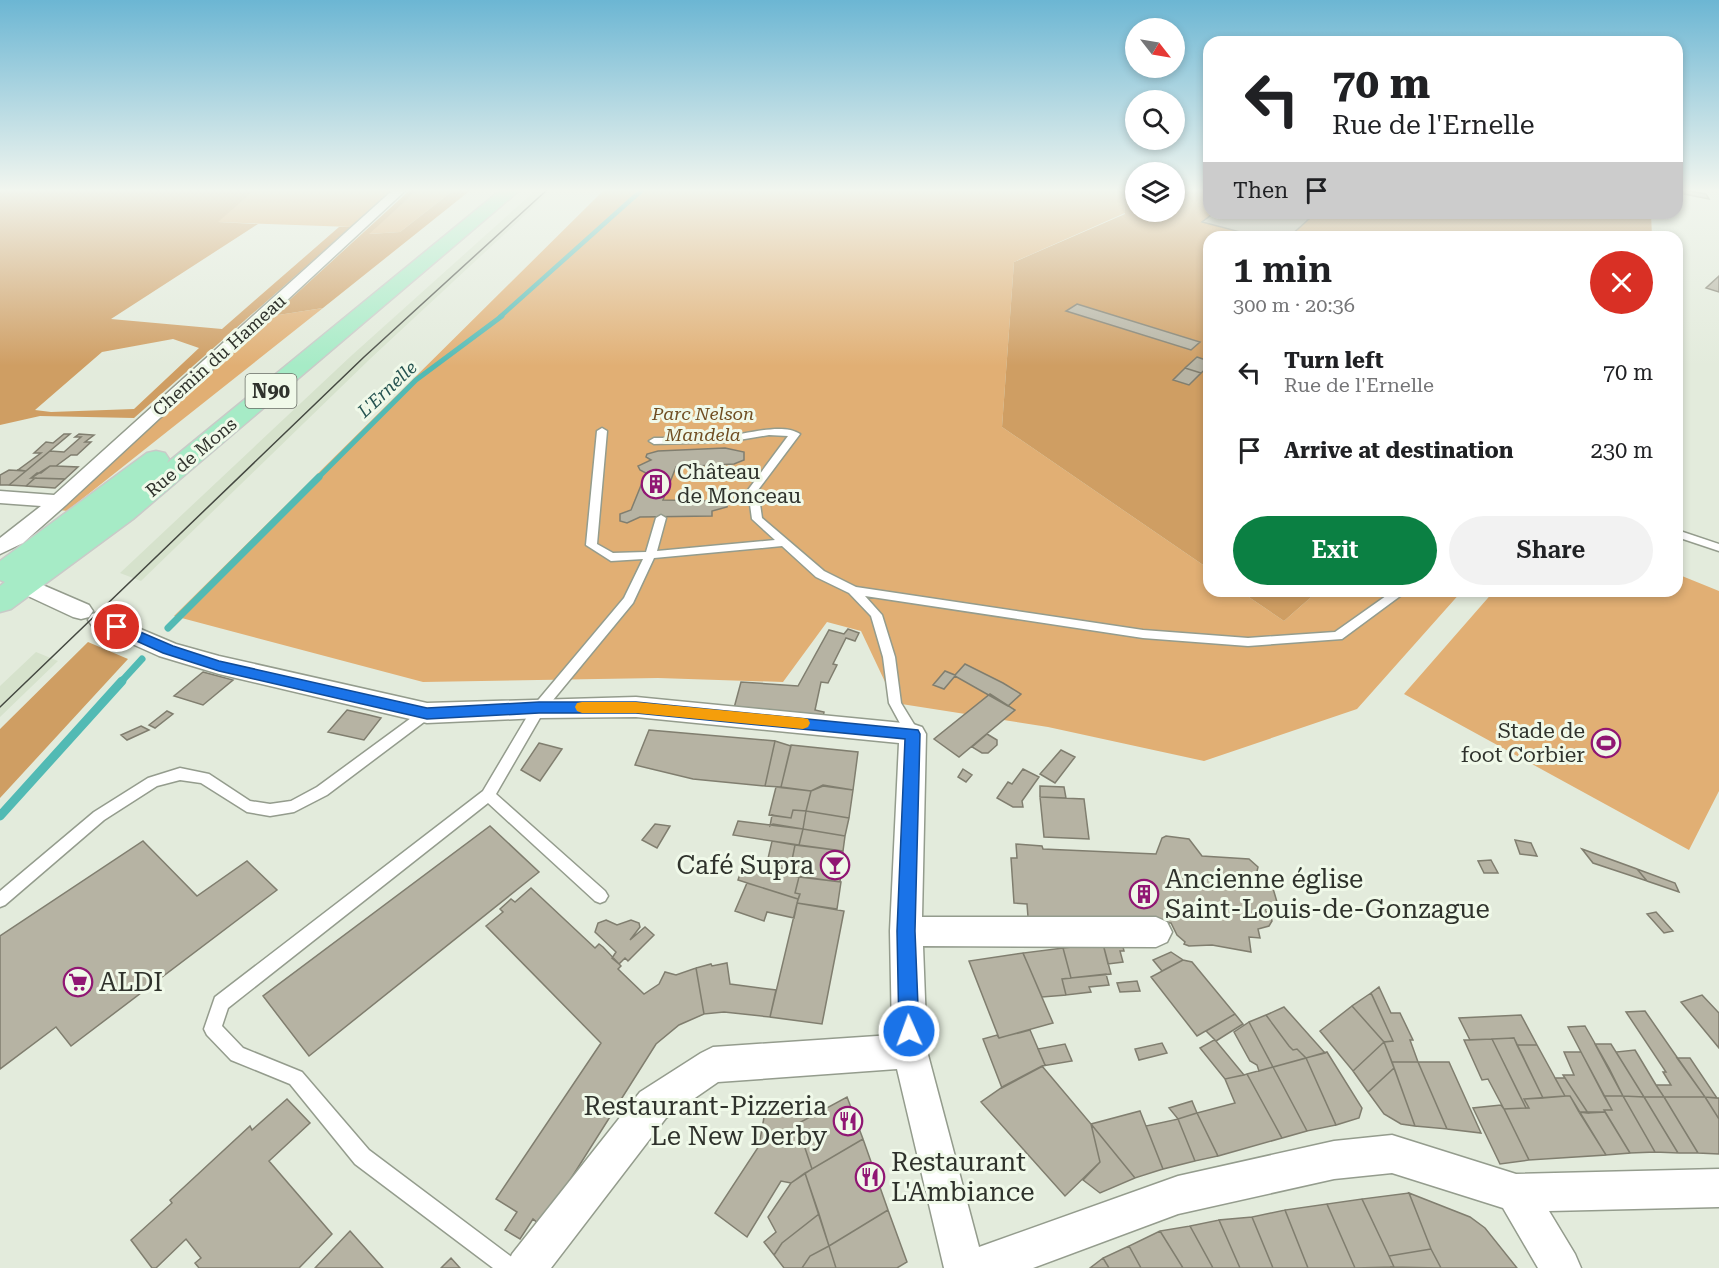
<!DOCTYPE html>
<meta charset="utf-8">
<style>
:root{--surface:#fff;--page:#f2f2f2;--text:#202124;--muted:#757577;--accent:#0b8043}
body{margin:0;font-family:"Roboto Serif",serif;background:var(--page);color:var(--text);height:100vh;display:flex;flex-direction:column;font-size:22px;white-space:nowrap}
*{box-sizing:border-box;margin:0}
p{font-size:20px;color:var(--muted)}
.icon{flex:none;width:33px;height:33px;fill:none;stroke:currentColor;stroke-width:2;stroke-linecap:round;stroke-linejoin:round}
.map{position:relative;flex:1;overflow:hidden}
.drawer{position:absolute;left:1203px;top:231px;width:480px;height:366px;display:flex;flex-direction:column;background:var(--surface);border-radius:18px;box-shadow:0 3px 9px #0003}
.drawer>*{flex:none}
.guide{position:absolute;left:1203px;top:36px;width:480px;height:183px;border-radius:18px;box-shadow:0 3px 9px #0003;background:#fff;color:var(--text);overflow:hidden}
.needle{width:39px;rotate:121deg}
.buttons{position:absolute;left:1125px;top:18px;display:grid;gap:12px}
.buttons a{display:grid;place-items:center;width:60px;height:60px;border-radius:50%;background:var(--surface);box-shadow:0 3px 9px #0003;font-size:30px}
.pin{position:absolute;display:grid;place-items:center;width:51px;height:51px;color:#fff;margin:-26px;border:3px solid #fff;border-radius:50%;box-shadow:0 2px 6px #0007}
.me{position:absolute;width:66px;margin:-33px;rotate:358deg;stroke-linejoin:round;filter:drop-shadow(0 0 4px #0008)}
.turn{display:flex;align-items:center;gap:21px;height:126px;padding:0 30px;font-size:27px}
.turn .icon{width:78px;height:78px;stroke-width:2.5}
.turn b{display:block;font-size:42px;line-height:51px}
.then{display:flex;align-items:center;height:57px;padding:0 30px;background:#0003;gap:12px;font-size:22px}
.round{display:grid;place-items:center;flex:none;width:63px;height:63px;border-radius:32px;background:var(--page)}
.overview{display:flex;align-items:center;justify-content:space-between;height:102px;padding:0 30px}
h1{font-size:36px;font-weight:600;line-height:45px}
.action{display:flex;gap:12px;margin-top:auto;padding:12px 30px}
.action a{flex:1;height:69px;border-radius:36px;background:var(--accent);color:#fff;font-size:24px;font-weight:600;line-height:69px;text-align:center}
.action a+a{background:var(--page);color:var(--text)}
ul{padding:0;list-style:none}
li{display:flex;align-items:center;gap:18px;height:78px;padding:0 30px}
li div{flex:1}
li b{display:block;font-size:22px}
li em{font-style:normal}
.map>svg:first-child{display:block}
.built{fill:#d6e2cc}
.green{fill:#e1af74}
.forest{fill:#cf9e63;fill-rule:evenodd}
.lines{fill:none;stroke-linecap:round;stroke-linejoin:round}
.stream-far3{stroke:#52bab4;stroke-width:4.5}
.stream-far2{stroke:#52bab4;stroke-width:5}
.stream-far1{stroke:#52bab4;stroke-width:7}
.stream{stroke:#52bab4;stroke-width:9}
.building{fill:#b6b3a3;stroke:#807e6f;stroke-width:1.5}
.service-casing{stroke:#949c8d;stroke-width:3}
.minor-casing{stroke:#949c8d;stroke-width:3}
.trunk-casing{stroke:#c9cac8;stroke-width:3}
.service{fill:#fff;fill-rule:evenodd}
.minor{fill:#fff;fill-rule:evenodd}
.trunk{fill:#a6ebc6;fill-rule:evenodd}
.tram{stroke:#444841;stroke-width:1.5}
.route{fill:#1a73e8;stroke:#114b97;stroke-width:1.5}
.slow{fill:#f59e0b}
.labels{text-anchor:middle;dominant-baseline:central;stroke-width:6;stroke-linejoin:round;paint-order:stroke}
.far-street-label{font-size:18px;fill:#2f322c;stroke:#f0f9e9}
.far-water-label{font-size:18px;font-style:italic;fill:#265451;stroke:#f0f9e9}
.far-park-label{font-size:18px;font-style:italic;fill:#704e22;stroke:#f0f9e9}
.shield{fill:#f0f9e9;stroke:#696e65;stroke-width:1.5}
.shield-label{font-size:20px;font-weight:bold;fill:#2f322c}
.poi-label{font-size:21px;fill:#2f322c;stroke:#f0f9e9;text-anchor:start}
.near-poi-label{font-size:26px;fill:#2f322c;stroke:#f0f9e9;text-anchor:start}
</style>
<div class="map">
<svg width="1719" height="1268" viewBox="0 0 1719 1268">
<rect width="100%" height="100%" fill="#e3ebdc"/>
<path class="built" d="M537,189h16l-182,169 -230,223 -21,-8 231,-217z
M36,652l22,9 -58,56v-31z"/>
<path class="green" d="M256,189h138l-43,38 -134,-5z
M419,189h36l-55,43 -32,2z
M605,189h518l2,24 -111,49 -12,165 207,142v22h31l44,30 34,-30h144l-105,118 -153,52 -156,-34 -153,-24 -34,-72 -34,-9 -44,60 -125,-4 -235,4 -249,-66z
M323,308l-256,203 -7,-1 212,-194z
M1677,574l42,17v200l-30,59 -285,-156 90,-103h183z"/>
<path class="forest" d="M0,189h256l-38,33 40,2 -147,95 111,10 117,-102h12l-217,191 -94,-2 -40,9zM173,339l26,9 -65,61 -83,3 -16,-2 67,-58z
M411,189h8l-50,45 31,-2 55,-43h17l-149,119 -51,8z
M1123,189h12l1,23h38l1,-23h34v24h442l1,24h-443v332l-207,-142 12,-165 111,-48z
M1240,591h78l-34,30z
M88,642l40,17 -128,139v-69z"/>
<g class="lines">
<path class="stream-far3" d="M500,317l143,-128"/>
<path class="stream-far2" d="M317,479l99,-99 86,-64"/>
<path class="stream-far1" d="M168,628l151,-151
M120,683l22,-24"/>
<path class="stream" d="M0,816l122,-135"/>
</g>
<path class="building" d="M1679,189l27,5 3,5 -25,-5z
M1214,213h70l25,6 -20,18h-30l-57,-15z
M1719,276v16l-13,-4z
M1077,304l123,38 -9,8 -125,-39z
M1197,357l12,4v5l-8,7 -16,-5z
M1185,368l16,5 -12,12 -16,-5z
M64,434h6l-44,37 -8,-1 23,-17h-7l12,-11 7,1z
M79,434l15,1 -9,7h6l-14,13h-6l-15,11h-6l-9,7h-4l-6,5h4l-9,8 -17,-1 41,-34 14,1 17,-15h-6z
M725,448l19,4v8l-10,4 -58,3 -13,33 60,1 5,2 -1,4 -15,4v5l-72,1 -13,6 -7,-2v-7l11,-4 15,-37 -6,-3 -2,-4 13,-6 -5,-3 1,-3 11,-3z
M50,466h6l22,1 -13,12 -34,-1z
M9,470l17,1 -17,14h-9v-10z
M35,478l30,1 -10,9 -29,-2z
M848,629l11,4 -4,8 -9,-3 -13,26 4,1 -9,18 -7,-1 -6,28 9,2 -2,10 -88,-14 7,-26 57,4 31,-56 15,4z
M965,664l38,19 18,11 -13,12 -53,-30 -11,13 -11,-4 12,-14 10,4z
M203,672l30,8 -30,25 -29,-9z
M990,694l25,16 -56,47 -25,-18z
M347,710l22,5 12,3 -17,22 -36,-8z
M167,711l6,3 -18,14 -6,-3z
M141,726l8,4 -22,10 -6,-5z
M649,730l126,11 -10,45 -72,-7 -58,-14z
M987,734l10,6v5l-9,8h-6l-10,-6z
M775,741l16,5 -10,41 -16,-1z
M539,743l23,6 -22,32 -19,-11z
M791,745l67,7 -5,38 -30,-5 -12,6 -30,-4z
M1061,750l14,7 -20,26 -15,-9z
M963,769l9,6 -6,7 -8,-5z
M1023,769l16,8 -17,24 1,6h-10l-16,-9 11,-16 4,2z
M823,786l30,4 -4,28 -43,-7 5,-20z
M1040,786l24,1 2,11 -26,-1z
M776,787l35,4 -5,20 -13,-1 -2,8 -22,-3z
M1040,797l44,2 5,40 -45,-2z
M793,810l13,1 -3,18 -30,-5 -3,2 2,-11 19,3z
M806,811l43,7 -4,18 -42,-7z
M738,821l65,8 -4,16 -66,-10z
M655,824l15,2 -13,22 -15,-8z
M490,826l49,46 -230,184 -46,-60z
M803,829l42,7 -2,15 -44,-6z
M1166,836l23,3 13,17 47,3 9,8 -2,9 16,9 5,17 -12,8 6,6 1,5 -3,5 -11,3 2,9 -11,-1 2,15 -39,-7 -23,1 -5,-2 1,-2 -8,-7 -6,-12 -143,-6 -1,-13 -13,-1 -3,-45h6l-1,-14 26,2 1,3 113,5 6,-16z
M1515,840l16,3 6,13 -17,-2z
M143,841l54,55 50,-35 30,29 -206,156 -15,-19 -56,42v-133z
M772,841l23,4 -5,25 -24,-3z
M795,845l48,6 -3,31 -51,-7z
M1582,849l55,20 10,12 -54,-18z
M1491,860l7,13h-14l-6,-12z
M776,867l14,3 -1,5 10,2 -4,16 5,1 -2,5 -60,-19 4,-12 32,5z
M1637,869l38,14 4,9 -32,-11z
M799,877l42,5 -4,27 -40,-6 3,-9 -5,-1z
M747,883l51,16 -4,19 -27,-6 -3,9 -29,-10z
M531,888l64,60 4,-4 4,3 18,19 -3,3 26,25 15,-10 6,-12 11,3 20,-7 8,46 -25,11 -23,19 -115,182 -8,-7 -13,20 -15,-9 12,-18 -21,-13 105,-156 -115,-117 17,-14 -3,-3 11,-10 4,3z
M797,903l47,8 -22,113 -52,-7z
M1656,912l17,19 -9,2 -17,-19z
M606,920l11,5 14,-5 8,3 1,4 -10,13 15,-13 9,8 -26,26 -3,-3 -6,6 -7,-6 4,-6 -21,-20 3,-9z
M1122,943l2,8h-4l3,11 -15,2 -5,-20z
M1103,944l8,30 -40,4 -8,-30z
M1063,948l8,30 -9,1 4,16 -24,2 -19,-44z
M1171,952l12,8 -21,11 -9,-11z
M1023,953l30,70 -54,15 -30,-77z
M1183,960l9,2 43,52 -38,22 -46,-59z
M727,963l3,21 46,6 -6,27 -46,-5 -20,2 -8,-46 15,-4 1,2z
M1106,974l3,11 -20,2 2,5 -25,3 -4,-16z
M1137,981l3,10 -20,1 -3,-9z
M1379,987l12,26h9l13,27h-3l8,22h-26l-8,-20 9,-1 -22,-48z
M1371,993l2,4 20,44 -9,1 -32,-36z
M1702,995l17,18v35l-38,-46z
M1352,1006l32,36 -31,29 -33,-40z
M1284,1007l41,46 -19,5 -9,-9 -4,1 -4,-4 -23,-31z
M1645,1011l36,52 24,34h-41l-8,-12h15l-8,-13h3l-40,-60z
M1235,1014l8,10 -27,17 -10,-10z
M1266,1015l23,31 4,4 4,-1 9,9 -33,9 -24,-45z
M1521,1015l16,30h-20l-3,-7 -44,2 -11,-22z
M1249,1022l24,45 -14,4 -2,-6 -7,-4 -16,-29z
M1585,1026l24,42 14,28h-19l-36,-69z
M1030,1030l15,35 -43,23 -19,-49 14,-4 2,3z
M1514,1038l29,60 -19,1 5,9h-3l-34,-69z
M1492,1039l25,51 9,18 -22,1 -16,-30 -6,1 -18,-40z
M1214,1040l2,1 28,34 -19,4 -25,-31z
M1384,1042l10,26 -26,24 -15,-21z
M1162,1043l5,10 -28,7 -4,-11z
M1065,1044l7,17 -30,5 3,-1 -7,-16z
M1595,1044h16l33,53 -21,-1z
M1517,1045h20l28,51 -22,2z
M1635,1050l21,35 8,12h-20l-28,-45z
M1327,1052l35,56 -3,10 -23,7 -30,-67z
M1564,1052h17l31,58h-8l1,2 -17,1 -25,-38h11z
M1306,1058l30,67 -29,6 -34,-64z
M1677,1058h13l27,40 -12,-1z
M1392,1062h26l29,67 -32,-3z
M1418,1062h31l32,71 -34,-4z
M1042,1066l49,58 9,38 -35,34 -84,-94 23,-16z
M1273,1067l34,64 -25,7 -35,-64z
M1394,1068l21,58 -14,-2 -17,-10 -16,-22z
M1247,1074l35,64 -64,18 -21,-43 38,-10 -10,-24z
M1555,1078h10l23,35 -9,-1 -9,-16h-5z
M1565,1096h5l36,59 -77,5 -25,-51 25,-1 -5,-9z
M1604,1096h19l32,56 -25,1 -26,-43h8z
M1623,1096l21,1 34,56 -23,-1z
M847,1097l16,42 -51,30 -15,-45z
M1644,1097h20l34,56h-20z
M1664,1097h41l14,22v35l-21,-1z
M1705,1097l14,1v21z
M287,1099l23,24 -41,38 63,73 -33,34h-100l-4,-5 6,-5 -15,-19 -30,29h-4l-21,-28 41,-37 -2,-3 80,-74 2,4z
M767,1100l45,16 -15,8 15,45 -21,14 -10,-2 -34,56 -32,-24 44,-67z
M1192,1101l5,12 -19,6 -9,-11z
M1501,1105l3,4 25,51 -29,4 -27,-56z
M1140,1111l23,58 -28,9 -44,-54z
M1579,1112h26l25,41 -24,2z
M1197,1113l21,43 -23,5 -17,-42z
M1178,1119l17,42 -32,8 -17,-43z
M1091,1124l44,54 -35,15 -17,-13 17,-18z
M863,1139l25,71 -59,36 -24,-73z
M805,1173l14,41 -37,29 -8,12 -10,-13 12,-10 -8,-15 23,-34z
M1409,1193l22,56 -42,7 -27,-57z
M1409,1193l61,24 15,11 32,40h-76l-10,-19z
M1362,1199l27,57 5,11 -39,1 -28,-64z
M1327,1204l28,64h-47l-23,-58z
M888,1210l19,52 -10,6h-61l-7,-22z
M1285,1210l23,58h-35l-21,-51z
M819,1214l10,32 -19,10 -8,12h-18l-10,-13 8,-12z
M1252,1217l21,51h-33l-21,-48z
M1219,1220l21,48h-27l-23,-42z
M1190,1226l23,42h-30l-23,-37z
M350,1231l33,37h-68z
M1160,1231l23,37h-42l-12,-22z
M829,1246l7,22h-34l8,-12z
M1129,1246l12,22h-32l-6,-10z
M1431,1249l10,19 -51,-1h4l-5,-11z
M451,1258l9,10h-19z
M1103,1258l6,10h-19z"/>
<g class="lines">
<g class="service-casing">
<path id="service" d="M1677,191l3,2v4l-3,1z
M1358,233l3,2 -1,2h-7z
M602,428l5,3 -10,113 16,9 33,-1 10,-34 5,-3 5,3 -9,33 118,-11 -23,-21 -4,-29 40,-54 -19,-1 -42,7 -73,2 -5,-3 5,-3c24,0 48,0 71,-2 20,-1 57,-14 75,-2l-42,56 4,28 62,53 32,16 287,43 105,8 87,-6 58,-41h14l-65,48 -94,7 -105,-8 -278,-42 17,19 13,42 6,46 19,31 -2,4h-10l-19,-35 -6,-46 -12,-41 -22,-23 -33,-16 -34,-31 -128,12 -21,45 -89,108 -48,83 109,97 3,5 -3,5 -5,2 -5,-2 -107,-98 -260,205 -6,18 21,22 59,24 67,78 148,111 3,7h-27l-138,-104 -65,-80 -59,-24 -24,-25 -3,-6 11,-32 268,-206 51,-86 90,-107 19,-39 -32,2 -25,-16 11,-114z
M1677,530l42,14v7l-42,-14z
M427,708l5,2 2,3 -2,3 -105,79 -33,17 -24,4 -23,-4 -46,-29 -21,-3 -23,6 -53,34 -99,85 -5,2v-16l94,-79 54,-34 32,-10 29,6 41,27 20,3 21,-3 26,-14 105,-77z"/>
</g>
<g class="minor-casing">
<path id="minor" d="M394,189h13l-341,316 -43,38 -23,11v-16l41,-32 -41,-3v-12l54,4z
M12,563l8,2 11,15 58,25 4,6 -4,6 -8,2 -8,-2 -58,-27 -14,-20 3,-5z
M100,612l76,32 43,12 208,47 209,-6 277,27 9,3 4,7 -4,183h234l11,5 5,10 -5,10 -11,5 -233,-1 4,105 52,196 199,-71 156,-35 58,-6 124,39 203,-5v38l-170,4 26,43 6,14h-43l-35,-60 -111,-35 -58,6 -156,35 -145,54h-89l-47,-199 -179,13 -52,36 -115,150h-45l6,-14 128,-162 61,-39 12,-6 179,-12 -2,-104 9,-188 -263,-26 -97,1 -112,5 -208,-49 -60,-18 -67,-30 -4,-6 4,-6z"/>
</g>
<g class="trunk-casing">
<path id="trunk" d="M502,189h19l-388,330 -122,90 -11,3v-26l5,-4 -5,-2v-19l147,-108 9,-2 9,2 4,6 -2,4z"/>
</g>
<use href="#service" class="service"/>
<use href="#minor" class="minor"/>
<use href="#trunk" class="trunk"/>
<path class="tram" d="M0,707l364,-350 184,-168"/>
</g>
<linearGradient id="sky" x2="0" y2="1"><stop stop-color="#6cb6d3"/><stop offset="0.52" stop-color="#f2f6ef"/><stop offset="1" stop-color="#f2f6ef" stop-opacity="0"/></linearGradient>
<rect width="1719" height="366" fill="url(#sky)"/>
<path class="route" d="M117,622l56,24 46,15 208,47 112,-6h97l282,28 2,4 -5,197 4,100 -3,7 -7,3 -7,-3 -3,-7 -2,-100 8,-192 -269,-26h-97l-112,6 -208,-48 -56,-18 -51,-23 -2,-3z"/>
<path class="slow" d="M582,702h54l167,16 5,1 2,4 -2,4 -5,2 -167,-16h-54l-5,-2 -2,-4 2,-4z"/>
<defs>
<g id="building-ring" transform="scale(1.5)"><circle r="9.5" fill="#f0f9e9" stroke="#901673" stroke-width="1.5"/><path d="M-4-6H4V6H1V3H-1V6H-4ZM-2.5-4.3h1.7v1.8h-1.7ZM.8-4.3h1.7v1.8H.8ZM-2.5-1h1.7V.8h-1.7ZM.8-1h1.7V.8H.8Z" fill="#901673"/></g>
<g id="stadium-ring" transform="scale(1.5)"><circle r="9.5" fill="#f0f9e9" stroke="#901673" stroke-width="1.5"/><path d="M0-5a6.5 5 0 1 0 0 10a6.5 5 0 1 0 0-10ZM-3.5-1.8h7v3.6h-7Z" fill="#901673"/></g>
<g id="bar-ring" transform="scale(1.5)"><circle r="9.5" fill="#f0f9e9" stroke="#901673" stroke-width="1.5"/><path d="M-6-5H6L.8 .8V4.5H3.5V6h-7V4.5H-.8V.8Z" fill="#901673"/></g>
<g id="supermarket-ring" transform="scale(1.5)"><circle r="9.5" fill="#f0f9e9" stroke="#901673" stroke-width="1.5"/><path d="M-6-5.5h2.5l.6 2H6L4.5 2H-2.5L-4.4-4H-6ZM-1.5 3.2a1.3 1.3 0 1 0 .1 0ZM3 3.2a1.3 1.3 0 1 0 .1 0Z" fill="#901673"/></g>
<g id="restaurant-ring" transform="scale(1.5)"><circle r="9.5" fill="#f0f9e9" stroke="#901673" stroke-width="1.5"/><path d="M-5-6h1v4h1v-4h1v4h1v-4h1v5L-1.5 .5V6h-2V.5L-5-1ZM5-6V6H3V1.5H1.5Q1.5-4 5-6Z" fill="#901673"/></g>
</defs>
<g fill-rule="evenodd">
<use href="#building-ring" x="656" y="484"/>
<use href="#stadium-ring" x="1606" y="743"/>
<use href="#bar-ring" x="835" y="865"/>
<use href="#building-ring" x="1144" y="894"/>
<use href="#supermarket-ring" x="78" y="982"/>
<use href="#restaurant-ring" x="848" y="1121"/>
<use href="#restaurant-ring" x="870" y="1177"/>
</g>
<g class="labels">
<g class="far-street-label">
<text transform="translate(219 355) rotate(-42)">Chemin du Hameau</text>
<text transform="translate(191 457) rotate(-40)">Rue de Mons</text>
</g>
<g class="far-water-label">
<text transform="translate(387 389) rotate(-43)">L'Ernelle</text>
</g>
<g class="far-park-label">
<text x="703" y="413">Parc Nelson<tspan x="703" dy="21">Mandela</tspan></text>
</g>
<rect class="shield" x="245.5" y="374" width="51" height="34" rx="4.5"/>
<g class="shield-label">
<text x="271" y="391">N90</text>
</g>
<g class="poi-label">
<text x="677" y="472">Château<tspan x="677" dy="24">de Monceau</tspan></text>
<text x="1585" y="731" text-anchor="end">Stade de<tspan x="1585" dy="24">foot Corbier</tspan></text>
</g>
<g class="near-poi-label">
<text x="814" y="865" text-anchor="end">Café Supra</text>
<text x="1165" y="879">Ancienne église<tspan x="1165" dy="30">Saint-Louis-de-Gonzague</tspan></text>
<text x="99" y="982">ALDI</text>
<text x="827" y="1106" text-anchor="end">Restaurant-Pizzeria<tspan x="827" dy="30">Le New Derby</tspan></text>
<text x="891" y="1162">Restaurant<tspan x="891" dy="30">L'Ambiance</tspan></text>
</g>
</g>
</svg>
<div class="buttons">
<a><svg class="needle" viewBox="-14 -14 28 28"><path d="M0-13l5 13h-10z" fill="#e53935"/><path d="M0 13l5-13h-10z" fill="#757577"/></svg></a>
<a><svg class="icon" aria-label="search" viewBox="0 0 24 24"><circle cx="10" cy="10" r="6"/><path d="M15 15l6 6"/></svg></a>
<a><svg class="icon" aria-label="layers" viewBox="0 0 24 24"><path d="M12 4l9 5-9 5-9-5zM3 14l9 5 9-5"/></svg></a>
</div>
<div class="pin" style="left:117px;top:627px;background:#d93025"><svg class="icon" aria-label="arrive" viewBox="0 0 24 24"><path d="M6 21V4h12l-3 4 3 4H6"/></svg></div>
<svg class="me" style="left:909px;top:1031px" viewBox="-20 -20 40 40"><circle r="17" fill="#1a73e8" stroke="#fff" stroke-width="3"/><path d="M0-11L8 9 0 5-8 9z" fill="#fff"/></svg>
<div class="guide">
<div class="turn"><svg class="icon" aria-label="left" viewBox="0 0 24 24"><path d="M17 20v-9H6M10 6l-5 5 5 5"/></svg><div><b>70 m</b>Rue de l'Ernelle</div></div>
<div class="then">Then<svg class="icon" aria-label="arrive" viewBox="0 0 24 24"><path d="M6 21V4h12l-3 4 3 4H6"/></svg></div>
</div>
<section class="drawer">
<div class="overview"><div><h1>1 min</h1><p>300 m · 20:36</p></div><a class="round" style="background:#d93025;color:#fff"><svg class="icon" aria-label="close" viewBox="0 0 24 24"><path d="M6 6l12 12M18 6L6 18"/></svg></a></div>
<ul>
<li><svg class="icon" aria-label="left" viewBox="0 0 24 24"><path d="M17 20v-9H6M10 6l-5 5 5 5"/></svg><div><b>Turn left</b><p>Rue de l'Ernelle</p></div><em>70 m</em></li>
<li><svg class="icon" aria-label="arrive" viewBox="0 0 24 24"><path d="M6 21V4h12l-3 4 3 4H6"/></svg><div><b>Arrive at destination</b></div><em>230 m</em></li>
</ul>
<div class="action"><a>Exit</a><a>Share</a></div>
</section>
</div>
